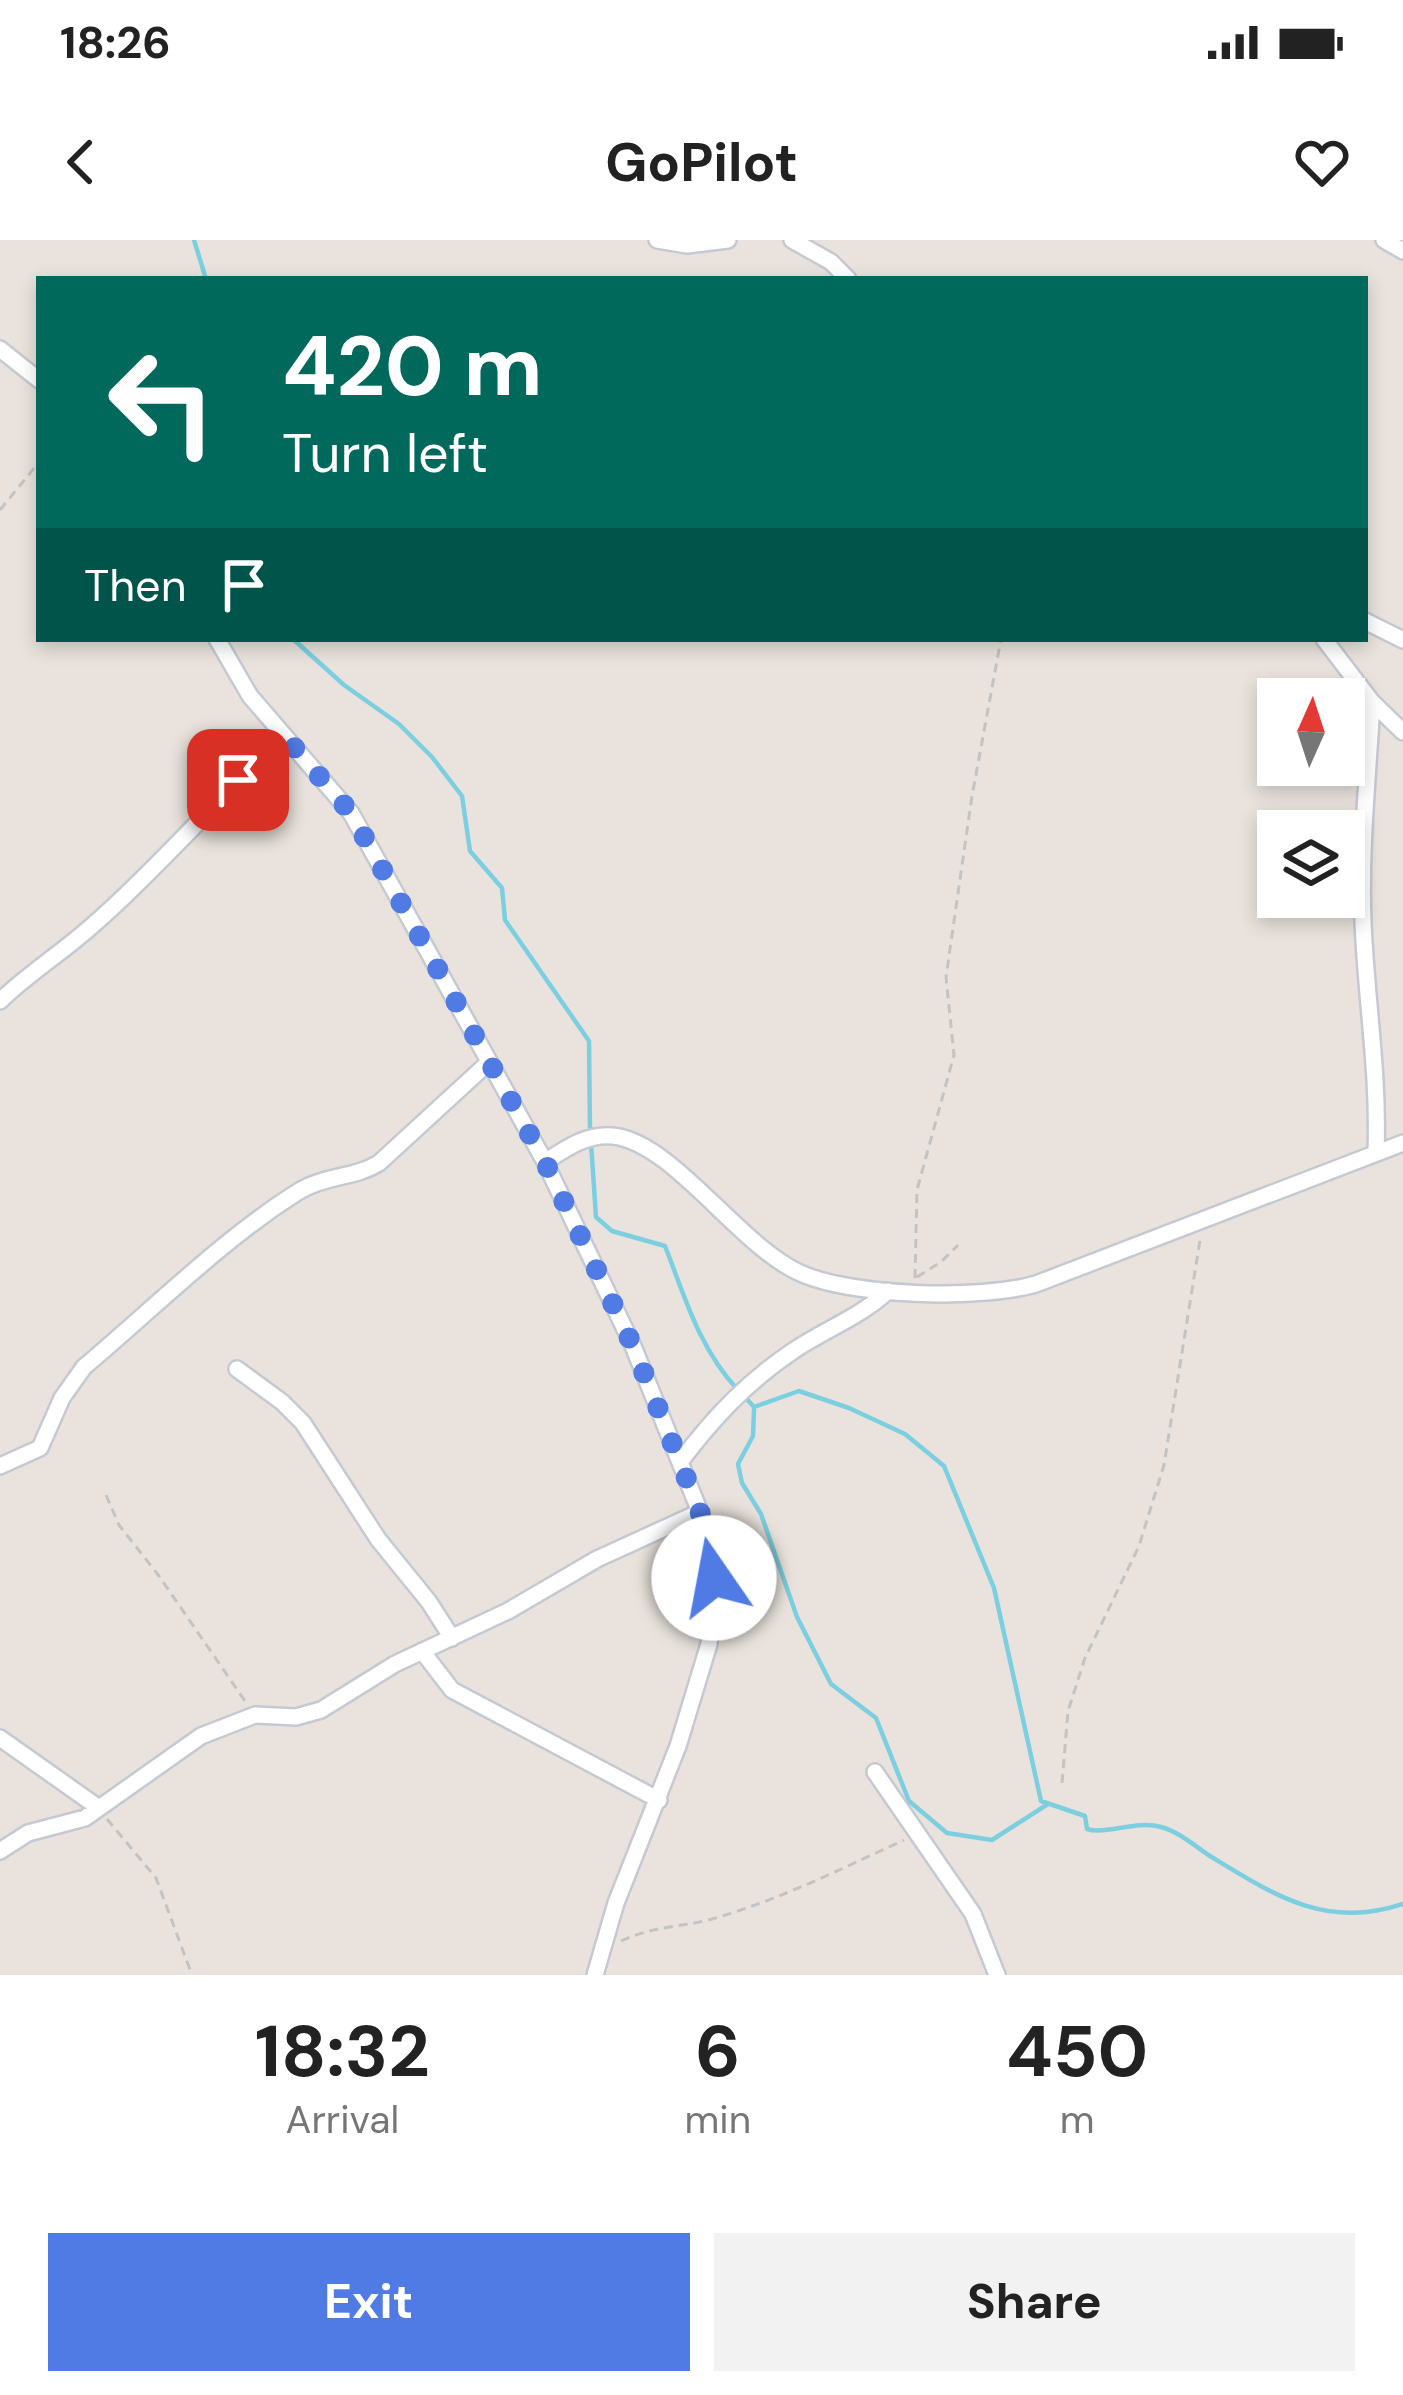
<!DOCTYPE html>
<style>
:root{--surface:#fff;--page:#f2f2f2;--text:#222;--muted:#767676;--accent:#507be4}
body{margin:0;font-family:"DM Sans",sans-serif;background:var(--page);color:var(--text);height:100vh;display:flex;flex-direction:column;font-size:45px;white-space:nowrap}
*{box-sizing:border-box;margin:0}
p{font-size:39px;color:var(--muted)}
.icon{flex:none;width:66px;height:66px;fill:none;stroke:currentColor;stroke-width:2;stroke-linecap:round;stroke-linejoin:round}
.map{position:relative;height:1735px;overflow:hidden}
.side{display:flex;flex-direction:column;background:var(--surface);flex:1}
.side>*{flex:none}
.banner{position:absolute;left:36px;top:36px;width:1332px;height:366px;border-radius:0px;box-shadow:0 6px 18px #0003;background:#00695c;color:#fff;overflow:hidden}
.needle{width:78px;rotate:3deg}
.tools{position:absolute;left:1257px;top:438px;display:grid;gap:24px}
.tools a{display:grid;place-items:center;width:108px;height:108px;border-radius:0px;background:var(--surface);box-shadow:0 6px 18px #0003;font-size:60px}
.pin{position:absolute;display:grid;place-items:center;width:102px;height:102px;color:#fff;margin:-51px;border-radius:24px;box-shadow:0 6px 18px #0006}
.me{position:absolute;width:132px;margin:-66px;rotate:348deg;stroke-linejoin:round;filter:drop-shadow(0 0 9px #0008)}
.turn{display:flex;align-items:center;gap:42px;height:252px;padding:0 48px;font-size:54px}
.turn .icon{width:156px;height:156px;stroke-width:2.5}
.turn b{display:block;font-size:84px;line-height:102px}
.then{display:flex;align-items:center;height:114px;padding:0 48px;background:#0003;gap:24px;font-size:45px}
.eta{display:flex;justify-content:space-evenly;align-items:center;height:204px;text-align:center}
.eta b{font-size:72px;font-weight:700;line-height:84px}
.cta{display:flex;gap:24px;margin-top:auto;padding:24px 48px}
.cta a{flex:1;height:138px;border-radius:0px;background:var(--accent);color:#fff;font-size:48px;font-weight:700;line-height:138px;text-align:center}
.cta a+a{background:var(--page);color:var(--text)}
.status{display:flex;justify-content:space-between;align-items:center;height:84px;padding:0 60px;background:var(--surface);direction:ltr}
.status svg{height:33px;fill:currentColor}
header{display:flex;justify-content:space-between;align-items:center;height:156px;padding:0 48px;background:var(--surface);font-size:54px;font-weight:700}
.map>svg:first-child{display:block}
.lines{fill:none;stroke-linecap:round;stroke-linejoin:round}
.stream{stroke:#7ccfe0;stroke-width:4.5}
.minor-casing{stroke:#c5c9d1;stroke-width:20}
.path{stroke:#c3c3c3;stroke-width:3;stroke-dasharray:9 6;stroke-linecap:butt}
.minor{stroke:#fff;stroke-width:15}
.route{stroke:#507be4;stroke-width:21;stroke-dasharray:0 37.8}
</style>
<div class="status"><b>18:26</b><svg viewBox="0 0 49 12"><path d="M0 12V9h3v3zM5 12V6h3v6zM10 12V3h3v9zM15 12V0h3v12zM26 1h20v11H26zM47 4h2v5h-2z"/></svg></div>
<header><svg class="icon" aria-label="back" viewBox="0 0 24 24"><path d="M15 5l-7 7 7 7"/></svg>GoPilot<svg class="icon" aria-label="heart" viewBox="0 0 24 24"><path d="M12 20l-8-8c-3-5 5-10 8-4 3-6 11-1 8 4z"/></svg></header>
<div class="map">
<svg width="1403" height="1735" viewBox="0 0 1403 1735">
<rect width="100%" height="100%" fill="#eae3dd"/>
<g class="lines">
<path class="stream" d="M194,0l12,39
M293,399l51,46 55,39 33,33 30,39 8,55 32,37 3,32 84,121 1,90
M591,903l5,74 16,14 53,15c20,51 34,102 72,143
M745,1157l9,10 45,-16 50,17 56,26 39,32 50,122 47,213 44,15 2,13c18,6 49,-9 74,-2 17,4 35,20 49,29 64,39 116,74 193,48
M754,1169l-1,27 -15,28 4,19 19,31 36,103 34,67 45,34 33,83 38,32 45,7 56,-36"/>
<g class="minor-casing">
<path id="minor" d="M657,0l30,5 41,-5
M792,0l39,22 17,17
M1384,0l19,11
M0,109l39,31
M1365,381l38,19
M217,399l33,57 101,117 194,349 88,184 67,166 14,66 -5,66 -31,102 -62,157 -21,72
M1324,399l48,63 31,30
M1372,462c-4,73 -12,147 -9,220 3,77 16,151 13,229
M0,761c29,-28 63,-49 93,-76 68,-59 124,-129 194,-186
M545,922c20,-13 42,-29 68,-26 59,6 125,108 185,136 52,25 183,28 238,12l367,-141
M237,1129l45,33 21,21 75,116 51,63 23,36
M680,1222c33,-44 67,-80 113,-111 31,-21 67,-34 95,-60
M0,1226l40,-18 22,-50 22,-31c68,-57 142,-131 217,-177 26,-15 54,-12 78,-27l109,-100
M422,1411l30,39 207,110
M0,1498l99,70
M875,1532l98,142 24,61
M0,1611l28,-18 57,-15 116,-82 54,-21 41,2 25,-7 74,-46 113,-53 89,-52 103,-47"/>
</g>
<path class="path" d="M0,270l39,-48
M917,1037l24,-15 17,-17
M915,1038l2,-88 37,-135 -8,-78 26,-181 29,-157
M106,1255l13,30 40,51 88,128
M1062,1543l6,-72 17,-53 54,-112 25,-81 36,-225
M107,1579l49,59 36,97
M621,1701c36,-16 57,-13 91,-22 67,-19 129,-50 192,-79"/>
<use href="#minor" class="minor"/>
</g>
<g class="lines">
<path class="route" d="M238,540l49,-41 64,74 194,349 88,184 67,166 14,66"/>
</g>
</svg>
<div class="tools">
<a><svg class="needle" viewBox="-14 -14 28 28"><path d="M0-13l5 13h-10z" fill="#e53935"/><path d="M0 13l5-13h-10z" fill="#767676"/></svg></a>
<a><svg class="icon" aria-label="layers" viewBox="0 0 24 24"><path d="M12 4l9 5-9 5-9-5zM3 14l9 5 9-5"/></svg></a>
</div>
<div class="pin" style="left:238px;top:540px;background:#d93025"><svg class="icon" aria-label="arrive" viewBox="0 0 24 24"><path d="M6 21V4h12l-3 4 3 4H6"/></svg></div>
<svg class="me" style="left:714px;top:1338px" viewBox="-20 -20 40 40"><circle r="19" fill="#fff"/><path d="M0-13L10 11 0 6-10 11z" fill="#507be4"/></svg>
<div class="banner">
<div class="turn"><svg class="icon" aria-label="left" viewBox="0 0 24 24"><path d="M17 20v-9H6M10 6l-5 5 5 5"/></svg><div><b>420 m</b>Turn left</div></div>
<div class="then">Then<svg class="icon" aria-label="arrive" viewBox="0 0 24 24"><path d="M6 21V4h12l-3 4 3 4H6"/></svg></div>
</div>
</div>
<section class="side">
<div class="eta">
<div><b>18:32</b><p>Arrival</p></div>
<div><b>6</b><p>min</p></div>
<div><b>450</b><p>m</p></div>
</div>
<div class="cta"><a>Exit</a><a>Share</a></div>
</section>
